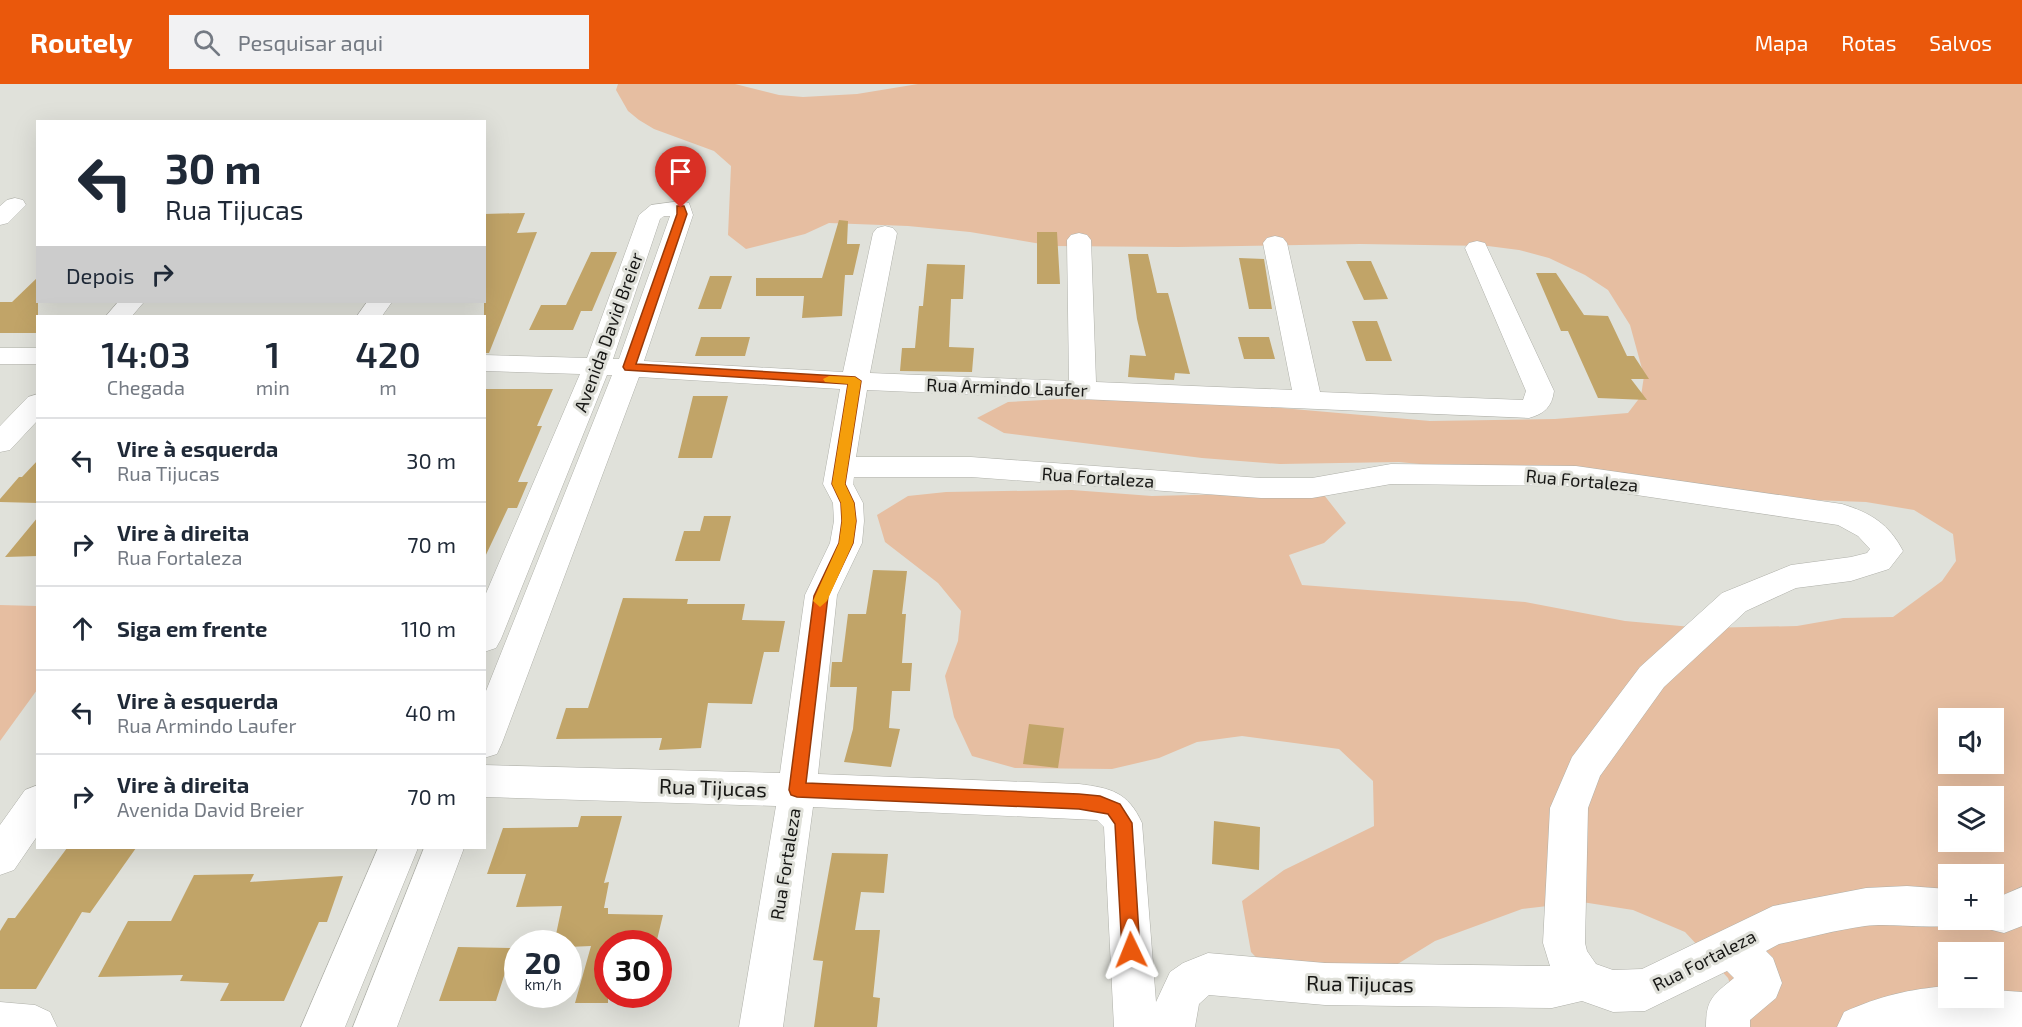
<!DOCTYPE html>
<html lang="pt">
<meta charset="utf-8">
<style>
:root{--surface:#fff;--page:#f2f2f3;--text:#1f2937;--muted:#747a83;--line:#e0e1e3;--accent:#ea580c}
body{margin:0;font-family:"Exo 2",sans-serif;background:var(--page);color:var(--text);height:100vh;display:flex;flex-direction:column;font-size:22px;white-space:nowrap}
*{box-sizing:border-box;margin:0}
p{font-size:20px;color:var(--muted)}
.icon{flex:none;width:33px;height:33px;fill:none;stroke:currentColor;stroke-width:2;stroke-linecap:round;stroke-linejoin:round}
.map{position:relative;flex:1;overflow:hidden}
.panel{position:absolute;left:36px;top:231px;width:450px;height:534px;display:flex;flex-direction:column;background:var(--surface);border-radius:0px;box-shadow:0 6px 24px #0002}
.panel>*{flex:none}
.banner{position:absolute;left:36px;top:36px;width:450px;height:183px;border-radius:0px;box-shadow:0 6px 24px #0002;background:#fff;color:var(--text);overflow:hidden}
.controls{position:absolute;left:1938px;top:624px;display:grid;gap:12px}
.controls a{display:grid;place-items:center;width:66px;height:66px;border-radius:0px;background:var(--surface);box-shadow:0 6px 24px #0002;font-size:30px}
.speed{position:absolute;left:504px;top:846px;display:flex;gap:12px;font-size:30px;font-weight:700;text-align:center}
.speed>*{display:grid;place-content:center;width:78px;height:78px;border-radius:50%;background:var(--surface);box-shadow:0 6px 24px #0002;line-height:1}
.speed small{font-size:15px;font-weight:400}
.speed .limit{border:9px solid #d22;background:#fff;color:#111}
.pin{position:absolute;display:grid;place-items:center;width:51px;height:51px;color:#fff;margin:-62px -26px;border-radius:50% 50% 50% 0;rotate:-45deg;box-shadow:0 0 6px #0007}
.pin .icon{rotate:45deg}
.me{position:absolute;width:66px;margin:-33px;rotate:358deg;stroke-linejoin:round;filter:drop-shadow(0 0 4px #0008)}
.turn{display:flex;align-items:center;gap:21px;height:126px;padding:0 30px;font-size:27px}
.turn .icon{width:78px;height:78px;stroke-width:2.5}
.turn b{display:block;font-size:42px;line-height:51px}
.then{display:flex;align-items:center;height:57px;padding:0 30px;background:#0003;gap:12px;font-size:22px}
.eta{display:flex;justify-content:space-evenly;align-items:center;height:102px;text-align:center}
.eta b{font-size:36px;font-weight:600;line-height:42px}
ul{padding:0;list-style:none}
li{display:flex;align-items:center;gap:18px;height:84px;padding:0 30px;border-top:2px solid var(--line)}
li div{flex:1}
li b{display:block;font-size:22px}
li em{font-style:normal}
header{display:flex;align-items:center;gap:36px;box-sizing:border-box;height:84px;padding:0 30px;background:var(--accent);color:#fff}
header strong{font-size:28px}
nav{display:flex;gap:33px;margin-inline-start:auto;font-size:21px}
.search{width:420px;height:54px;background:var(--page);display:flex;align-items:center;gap:15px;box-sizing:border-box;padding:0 21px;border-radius:0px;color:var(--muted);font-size:22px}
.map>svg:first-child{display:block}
.green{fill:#e6bea1;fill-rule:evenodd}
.building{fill:#c1a468}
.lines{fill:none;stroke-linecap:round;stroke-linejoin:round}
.minor-casing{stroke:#afb0a9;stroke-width:1}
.minor{fill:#fff;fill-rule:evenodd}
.route{fill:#ea580c;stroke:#983908;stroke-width:1.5}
.slow{fill:#f59e0b}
.labels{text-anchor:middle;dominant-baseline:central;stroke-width:6;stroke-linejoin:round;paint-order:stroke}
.street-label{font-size:18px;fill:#171715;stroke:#e0e1da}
.near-street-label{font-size:21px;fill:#171715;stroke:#e0e1da}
</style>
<header>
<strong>Routely</strong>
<div class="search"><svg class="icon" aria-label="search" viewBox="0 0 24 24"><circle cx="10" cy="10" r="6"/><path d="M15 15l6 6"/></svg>Pesquisar aqui</div>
<nav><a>Mapa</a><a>Rotas</a><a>Salvos</a></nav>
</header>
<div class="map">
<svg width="2022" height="943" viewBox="0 0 2022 943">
<rect width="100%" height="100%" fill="#e0e1da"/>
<path class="green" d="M618,0h117l44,11 24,2 54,-3 61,-10h1104v943h-276l-18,-49 -43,-46 -52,-22 -51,-8 -60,7 -87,32 -91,56 -53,-3 -40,-42 -9,-51 42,-31 90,-44 -1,-45 -34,-32 -97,-13 -45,6 -38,16 -47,11 -97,-1 -43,-12 -18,-39 -9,-41 13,-35 3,-30 -23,-28 -53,-41 -8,-27 31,-19 38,-4 126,-2 80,6 120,-3 52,2 22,28 -22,20 -35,12 13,30 223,17 100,19 78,7 94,-2 46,-8 50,-1 49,-36 14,-20 -3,-27 -39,-24 -48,-8 -80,-3 -387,-37 -119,2 -78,-6 -198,-25 -27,-15 31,-16 73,-4 153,6 196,17 125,-2 73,-6 13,-17 3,-20 -14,-51 -22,-35 -23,-15 -36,-17 -30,-8 -31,-4 -128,-2 -182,3 -125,-1 -83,-14 -62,-6 -79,-3 -24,11 -59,15 -18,-14 3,-69 -17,-15 -60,-22 -15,-9 -11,-9 -12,-21zM1948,634h46v46h-46zM1948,712h46v46h-46zM1948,790h46v46h-46zM1948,868h46v46h-46z
M0,521l37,1v84l-37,51z"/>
<path class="building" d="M525,129l-8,20 20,-1 -48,121h-5v-139z
M839,136l9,1 -1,23h13l-7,31h-8l-3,41 -40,2 2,-22h-48v-18h66z
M1037,148h20l3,52h-23z
M591,168h26l-25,59h-11l-8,19h-44l12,-25h25z
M1128,170h20l9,39h11l22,81 -15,-1 -1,7 -46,-3 2,-22 16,1 -9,-37z
M1239,174l25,1 8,50h-23z
M1346,177h25l17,38 -24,1z
M927,180l38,1 -2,34h-12l-2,48 25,1 -2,24 -72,-1 2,-23h13l4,-42h4z
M1536,189h20l28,42 24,1 19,40h7l15,23h-18l16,21 -49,-2 -30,-67h-7z
M710,192h22l-11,33h-23z
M38,193v56h-38v-31h12z
M1352,237h25l15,40h-26z
M701,253h49l-5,19h-50z
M1238,253h31l6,22h-31z
M484,305h69l-16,37h5l-24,56h10l-11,26h-9l-24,51z
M693,312h35l-16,62h-34z
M38,376v43l-38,-1v-3l19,-22h3z
M704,432h27l-11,45h-45l9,-30h16z
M38,433v39l-33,1z
M873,486l34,1 -5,43h4l-4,49h10l-2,28h-18l-3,37 11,1 -9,38 -47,-5 9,-33 4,-42h-27l2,-25h10l6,-48h18z
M623,514l65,1 -1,5h58l-3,16 43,1 -6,31h-15l-12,52 -44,-1 -7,45 -42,2 3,-12 -106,1 10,-31h22z
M1029,640l35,4 -6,40 -35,-4z
M581,732h41l-18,67 5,-1 -5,26h4v6l55,1 -7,29h-48v59h-33l16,-57 -23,1v-3h-14l8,-38 -46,1 10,-33h-39l16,-46 75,-1z
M1214,737l46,6 -1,43 -47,-6z
M67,764h69l-46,65 -8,-1 -46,77h-36v-58l8,-13h7z
M832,769l56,1 -4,39 -23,-1 -6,38h25l-7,67 7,1 -3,29h-63l9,-66 -10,-1z
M254,790l-4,8 93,-6 -16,46h-8l-35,79h-64l9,-18 -49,-2 3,-6 -85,2 30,-56h43l23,-46z
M458,863l55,1 -17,53h-57z"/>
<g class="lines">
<g class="minor-casing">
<path id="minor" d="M15,114l8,2 3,5 -18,18 -8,2v-19l7,-6z
M681,117l8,2 4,12 -49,146 199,11 30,-139 4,-5 8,-2 8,2 4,5 -27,140 199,8 -2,-141 4,-5 8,-2 8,2 4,5 5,142 196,8 -29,-147 4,-5 8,-2 8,2 4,5 33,149 203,8 3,-9 -61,-143 4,-5 8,-2 8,2 69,148c-2,16 -10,23 -25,27l-662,-28 -11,67h115l290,21h51l79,-14 185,2 266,38c29,9 47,20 61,47l-14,18 -38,12 -55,7 -50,23 -82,76 -64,89 -12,32 -3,135 2,8 9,13 17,6 29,-1 131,-63 93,-18 41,-2 41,3v31h15l-1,2c-26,10 -66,0 -97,4 -29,4 -58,12 -86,18l-13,7 7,7 9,25 -6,15 -26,22v7h-44c0,-28 7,-32 28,-49l-7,-7 -82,40 -32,1 -31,-11 -30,7 -227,-3 -116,-10 -10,9 -4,23h-81l-10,-200 -7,-7 -284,-13 -30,220h-44l37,-221 -292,-9v-32l296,8 25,-178 25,-52 4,-22 -1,-18 -10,-19 17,-95 -201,-12 -137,366 -5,11 -13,4v-62l128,-321h-5l-106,264 -5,9 -12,4v-54l96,-224 -96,-3v-16l103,3 52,-143 12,-10zM664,132h6l-51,143h-6l47,-140zM854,393h117l290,21h51l79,-14 185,2 262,39 20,11 12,13 -3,4 -16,4 -60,8 -69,28 -82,74 -68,90 -22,51 -7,135 7,23 -225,-3 -117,-10 -25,10 -13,9 -14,30 -14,-179c-14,-31 -31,-35 -63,-39l-261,-10 19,-179 25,-52 2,-22 -1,-18 -10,-19z
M118,218h26l-12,14h-26z
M367,218h25l-10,14h-25z
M0,264h38v16h-38z
M38,310v26l-28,30 -10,2v-26l28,-29z
M38,701v50l-24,35 -14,5v-50l25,-35z
M378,764h40l-73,179h-44z
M424,764h40l-67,179h-44z
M2022,803v39l-18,7 -24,-6 -4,-7h18v-26l9,1z
M1948,902v12h46v-8l28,2v35h-185l7,-15c36,-16 65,-23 104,-26z
M0,918l35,3 15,7 7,15h-57z"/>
</g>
<use href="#minor" class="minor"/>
</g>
<path class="route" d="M677,122h7l3,8 -51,150 219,13 6,4 -16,103 9,19 2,18 -3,22 -25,53 -22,187 273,11 21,2 20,8 12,19 8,127 -3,6 -6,3 -6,-3 -3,-6 -7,-126 -7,-10 -29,-5 -282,-12 -6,-2 -2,-5 25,-194 25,-53 3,-22 -1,-18 -9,-19 16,-100 -223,-14 -2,-3 54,-153z"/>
<path class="slow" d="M829,292l26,1 6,4 -16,103 9,19 2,18 -3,22 -26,58 -7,6 -7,-6 26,-58 3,-22 -1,-18 -9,-19 16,-100 -23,-2 -2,-3z"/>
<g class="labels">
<g class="street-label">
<text transform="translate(608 248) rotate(-70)">Avenida David Breier</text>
<text transform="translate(1007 303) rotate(2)">Rua Armindo Laufer</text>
<text transform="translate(1098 393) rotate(4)">Rua Fortaleza</text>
<text transform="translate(1582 396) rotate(5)">Rua Fortaleza</text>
<text transform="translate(785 780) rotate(-81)">Rua Fortaleza</text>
<text transform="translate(1704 876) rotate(-27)">Rua Fortaleza</text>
</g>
<g class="near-street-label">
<text transform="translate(713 703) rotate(2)">Rua Tijucas</text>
<text transform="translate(1360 899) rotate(1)">Rua Tijucas</text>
</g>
</g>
</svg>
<div class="controls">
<a><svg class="icon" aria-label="sound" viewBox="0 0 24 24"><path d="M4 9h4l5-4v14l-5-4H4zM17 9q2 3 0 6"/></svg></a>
<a><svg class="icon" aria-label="layers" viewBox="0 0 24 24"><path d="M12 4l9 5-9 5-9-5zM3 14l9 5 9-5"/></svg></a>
<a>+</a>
<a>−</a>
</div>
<div class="speed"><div>20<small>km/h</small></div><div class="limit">30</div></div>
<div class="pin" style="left:681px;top:124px;background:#d93025"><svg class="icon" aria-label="arrive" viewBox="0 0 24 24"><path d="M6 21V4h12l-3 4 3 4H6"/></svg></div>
<svg class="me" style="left:1131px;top:866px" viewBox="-20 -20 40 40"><path d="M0-17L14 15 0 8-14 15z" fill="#ea580c" stroke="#fff" stroke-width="4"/></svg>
<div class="banner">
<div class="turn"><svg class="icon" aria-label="left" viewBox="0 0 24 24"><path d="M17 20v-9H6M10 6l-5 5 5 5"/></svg><div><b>30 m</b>Rua Tijucas</div></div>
<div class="then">Depois<svg class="icon" aria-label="right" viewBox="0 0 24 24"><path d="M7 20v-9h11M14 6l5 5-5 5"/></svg></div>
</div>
<section class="panel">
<div class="eta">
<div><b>14:03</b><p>Chegada</p></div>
<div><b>1</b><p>min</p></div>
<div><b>420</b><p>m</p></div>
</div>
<ul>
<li><svg class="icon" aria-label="left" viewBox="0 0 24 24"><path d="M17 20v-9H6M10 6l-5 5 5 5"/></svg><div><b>Vire à esquerda</b><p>Rua Tijucas</p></div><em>30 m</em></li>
<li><svg class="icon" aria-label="right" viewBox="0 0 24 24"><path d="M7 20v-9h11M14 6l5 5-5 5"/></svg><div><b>Vire à direita</b><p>Rua Fortaleza</p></div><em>70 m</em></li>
<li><svg class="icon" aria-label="ahead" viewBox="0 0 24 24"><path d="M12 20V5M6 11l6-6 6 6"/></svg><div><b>Siga em frente</b></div><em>110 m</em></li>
<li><svg class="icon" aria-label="left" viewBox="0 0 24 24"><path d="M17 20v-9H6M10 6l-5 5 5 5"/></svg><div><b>Vire à esquerda</b><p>Rua Armindo Laufer</p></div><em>40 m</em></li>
<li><svg class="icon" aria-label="right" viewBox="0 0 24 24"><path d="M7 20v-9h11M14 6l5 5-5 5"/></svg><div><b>Vire à direita</b><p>Avenida David Breier</p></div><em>70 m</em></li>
</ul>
</section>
</div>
